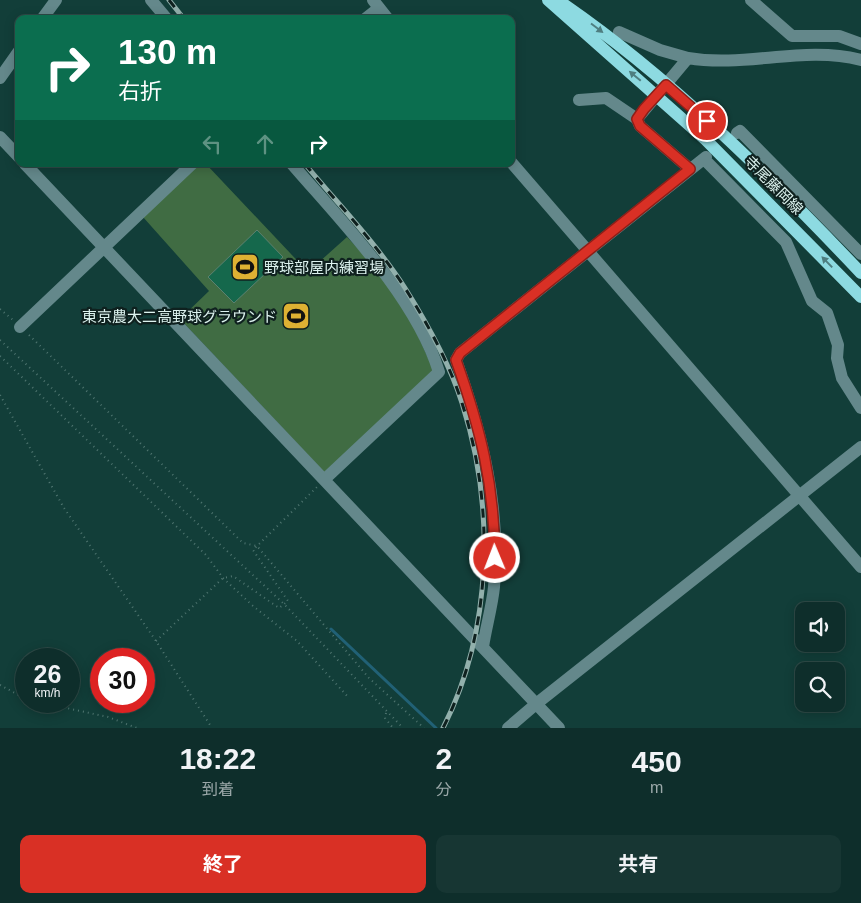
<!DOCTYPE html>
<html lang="ja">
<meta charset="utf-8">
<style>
:root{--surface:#0e2e2b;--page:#173633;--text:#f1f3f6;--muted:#9ba8a9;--line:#2e4a47;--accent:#d93025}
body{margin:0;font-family:Helvetica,"Noto Sans JP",sans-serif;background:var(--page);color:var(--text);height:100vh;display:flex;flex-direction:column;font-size:19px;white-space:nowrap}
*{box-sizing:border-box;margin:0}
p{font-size:16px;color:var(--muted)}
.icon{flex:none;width:28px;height:28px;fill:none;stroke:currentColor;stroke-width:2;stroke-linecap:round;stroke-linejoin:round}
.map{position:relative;height:728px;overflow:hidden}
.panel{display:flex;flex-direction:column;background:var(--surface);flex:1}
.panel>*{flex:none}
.top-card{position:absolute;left:15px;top:15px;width:500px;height:152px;border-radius:10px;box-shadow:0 2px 12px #0003,0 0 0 1px var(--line);background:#0b6e4f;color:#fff;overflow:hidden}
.controls{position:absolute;left:795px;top:602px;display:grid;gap:10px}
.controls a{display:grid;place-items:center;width:50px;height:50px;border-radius:10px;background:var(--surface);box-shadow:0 2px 12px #0003,0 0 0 1px var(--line);font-size:25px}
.speed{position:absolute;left:15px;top:648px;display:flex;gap:10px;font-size:25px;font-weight:700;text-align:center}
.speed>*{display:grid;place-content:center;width:65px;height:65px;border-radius:50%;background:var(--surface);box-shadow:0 2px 12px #0003,0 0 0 1px var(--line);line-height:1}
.speed small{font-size:12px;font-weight:400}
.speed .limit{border:8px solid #d22;background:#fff;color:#111}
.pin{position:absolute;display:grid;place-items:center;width:42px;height:42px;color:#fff;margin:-21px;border:2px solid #fff;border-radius:50%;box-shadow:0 1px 5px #0007}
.me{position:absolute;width:55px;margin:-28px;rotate:359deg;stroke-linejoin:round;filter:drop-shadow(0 0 4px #0008)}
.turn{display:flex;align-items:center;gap:18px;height:105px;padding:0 20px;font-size:22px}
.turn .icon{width:65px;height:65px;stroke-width:2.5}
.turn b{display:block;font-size:35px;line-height:42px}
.lanes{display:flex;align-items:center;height:48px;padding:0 20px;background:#0003;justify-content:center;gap:25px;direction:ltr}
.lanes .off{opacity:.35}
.eta{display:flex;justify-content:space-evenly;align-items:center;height:85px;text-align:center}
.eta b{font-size:30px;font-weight:700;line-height:35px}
.primary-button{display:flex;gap:10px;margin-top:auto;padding:10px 20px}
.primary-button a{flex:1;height:58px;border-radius:10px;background:var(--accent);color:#fff;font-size:20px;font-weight:700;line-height:58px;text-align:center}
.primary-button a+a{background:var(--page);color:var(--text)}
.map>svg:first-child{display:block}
.green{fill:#406c43}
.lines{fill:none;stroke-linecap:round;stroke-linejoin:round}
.stream{stroke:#216176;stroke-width:3}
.building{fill:#15684c;stroke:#5c8170}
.path{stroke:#507671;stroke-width:2;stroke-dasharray:1 4;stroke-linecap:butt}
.minor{stroke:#64888b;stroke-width:12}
.major{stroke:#8ddae1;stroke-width:12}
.rail-casing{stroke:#92b0ac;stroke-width:5}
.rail{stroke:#0f211f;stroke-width:3;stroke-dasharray:9;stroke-linecap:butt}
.oneway{fill:#4e7e80}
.route-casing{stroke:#8d1f18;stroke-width:12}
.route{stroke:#d93025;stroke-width:9}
.labels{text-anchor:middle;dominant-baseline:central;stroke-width:4.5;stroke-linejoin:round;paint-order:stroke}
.street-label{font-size:15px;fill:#ddf3ef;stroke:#0f211f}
.poi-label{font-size:15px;fill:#ddf3ef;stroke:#0f211f;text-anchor:start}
</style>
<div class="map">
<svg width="861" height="728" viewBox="0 0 861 728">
<rect width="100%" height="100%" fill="#123e39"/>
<path class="green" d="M198,164h8l102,108 39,-35 31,33 30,44 26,57 -109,102 -145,-154 29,-28 -66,-74z"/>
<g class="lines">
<path class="stream" d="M331,629l105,99"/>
</g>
<path class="building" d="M257,230l26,27 -49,46 -26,-26z"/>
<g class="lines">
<path class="path" d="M0,309l13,11
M29,335l214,208 14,3 112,132 55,50
M0,340l284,264 119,124
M0,356l206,199 17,23 30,28 44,35 52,57
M0,395l64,113 92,133 56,87
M156,641l67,-63 10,-2 46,32 9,-7 -35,-51 64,-63
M0,685l26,14
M34,701l74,16 29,11
M386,713l-1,5 8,10"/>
<path class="minor" d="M151,0l16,19
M373,0l15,19
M751,0l41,36h47l22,8
M42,19l14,-19
M365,19l14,-11
M619,32l41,18 28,8
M0,78l19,-27
M579,100l27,-2 31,21
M737,133l3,-2 121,123
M0,137l19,20
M704,159l82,83 26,59 15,12 11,32 -1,13 5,20 19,30
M511,162l350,405
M25,164l534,564
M292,164c50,58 124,133 147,208l-114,107
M690,169l-50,-43 -3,-7 51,-61c58,10 116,-13 173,2
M20,327l172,-163
M483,647c3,-20 9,-40 11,-60 7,-79 -12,-154 -38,-227l4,-7 246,-196
M508,728l28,-24 325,-257"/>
<path class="major" d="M548,0l158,140 155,157
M559,1c110,75 211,176 302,272"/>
<g class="rail-casing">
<path id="rail" d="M169,0l15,19
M305,164c33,40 71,79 100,124 22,35 44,74 57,115 33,103 31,227 -19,325"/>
</g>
<use href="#rail" class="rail"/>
</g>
<defs><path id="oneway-solid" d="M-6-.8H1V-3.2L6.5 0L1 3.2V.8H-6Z" transform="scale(1.25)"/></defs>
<g class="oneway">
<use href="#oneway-solid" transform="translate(597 28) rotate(37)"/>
<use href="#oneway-solid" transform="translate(635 76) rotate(-140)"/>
<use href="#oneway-solid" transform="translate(827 262) rotate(-134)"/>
</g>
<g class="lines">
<g class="route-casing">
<path id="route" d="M495,558c-1,-75 -14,-128 -39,-198l4,-7 230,-184 -50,-43 -3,-7 7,-10 22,-24 41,36"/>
</g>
<use href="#route" class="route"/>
</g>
<defs>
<g id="stadium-square" transform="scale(1.4375)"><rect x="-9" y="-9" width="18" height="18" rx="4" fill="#deb133" stroke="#0f211f"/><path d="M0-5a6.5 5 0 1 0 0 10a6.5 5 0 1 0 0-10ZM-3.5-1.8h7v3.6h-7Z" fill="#111"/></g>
</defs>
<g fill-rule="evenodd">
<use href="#stadium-square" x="245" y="267"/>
<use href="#stadium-square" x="296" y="316"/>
</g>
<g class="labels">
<g class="street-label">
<text transform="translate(774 185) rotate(45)">寺尾藤岡線</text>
</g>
<g class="poi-label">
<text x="264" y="267">野球部屋内練習場</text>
<text x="277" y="316" text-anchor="end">東京農大二高野球グラウンド</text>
</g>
</g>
</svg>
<div class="controls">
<a><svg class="icon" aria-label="sound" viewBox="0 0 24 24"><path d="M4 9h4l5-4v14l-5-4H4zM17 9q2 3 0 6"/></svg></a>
<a><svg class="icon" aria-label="search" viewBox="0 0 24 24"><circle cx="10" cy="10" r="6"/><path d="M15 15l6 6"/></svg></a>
</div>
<div class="speed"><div>26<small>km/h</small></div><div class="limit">30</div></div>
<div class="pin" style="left:707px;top:121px;background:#d93025"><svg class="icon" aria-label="arrive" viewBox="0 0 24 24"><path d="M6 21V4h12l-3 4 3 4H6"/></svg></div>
<svg class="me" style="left:495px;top:558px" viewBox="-20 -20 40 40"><circle r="17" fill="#d93025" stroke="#fff" stroke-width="3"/><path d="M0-11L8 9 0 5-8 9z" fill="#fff"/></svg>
<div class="top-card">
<div class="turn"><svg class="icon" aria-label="right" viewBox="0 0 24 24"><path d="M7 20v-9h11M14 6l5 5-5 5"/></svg><div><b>130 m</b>右折</div></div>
<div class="lanes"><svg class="icon off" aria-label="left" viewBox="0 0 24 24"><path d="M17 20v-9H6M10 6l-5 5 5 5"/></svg><svg class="icon off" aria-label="ahead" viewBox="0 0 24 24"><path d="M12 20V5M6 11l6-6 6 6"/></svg><svg class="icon" aria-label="right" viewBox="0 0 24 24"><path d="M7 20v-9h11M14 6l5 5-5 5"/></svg></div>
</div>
</div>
<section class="panel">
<div class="eta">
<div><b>18:22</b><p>到着</p></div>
<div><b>2</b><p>分</p></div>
<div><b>450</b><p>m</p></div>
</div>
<div class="primary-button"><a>終了</a><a>共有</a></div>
</section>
